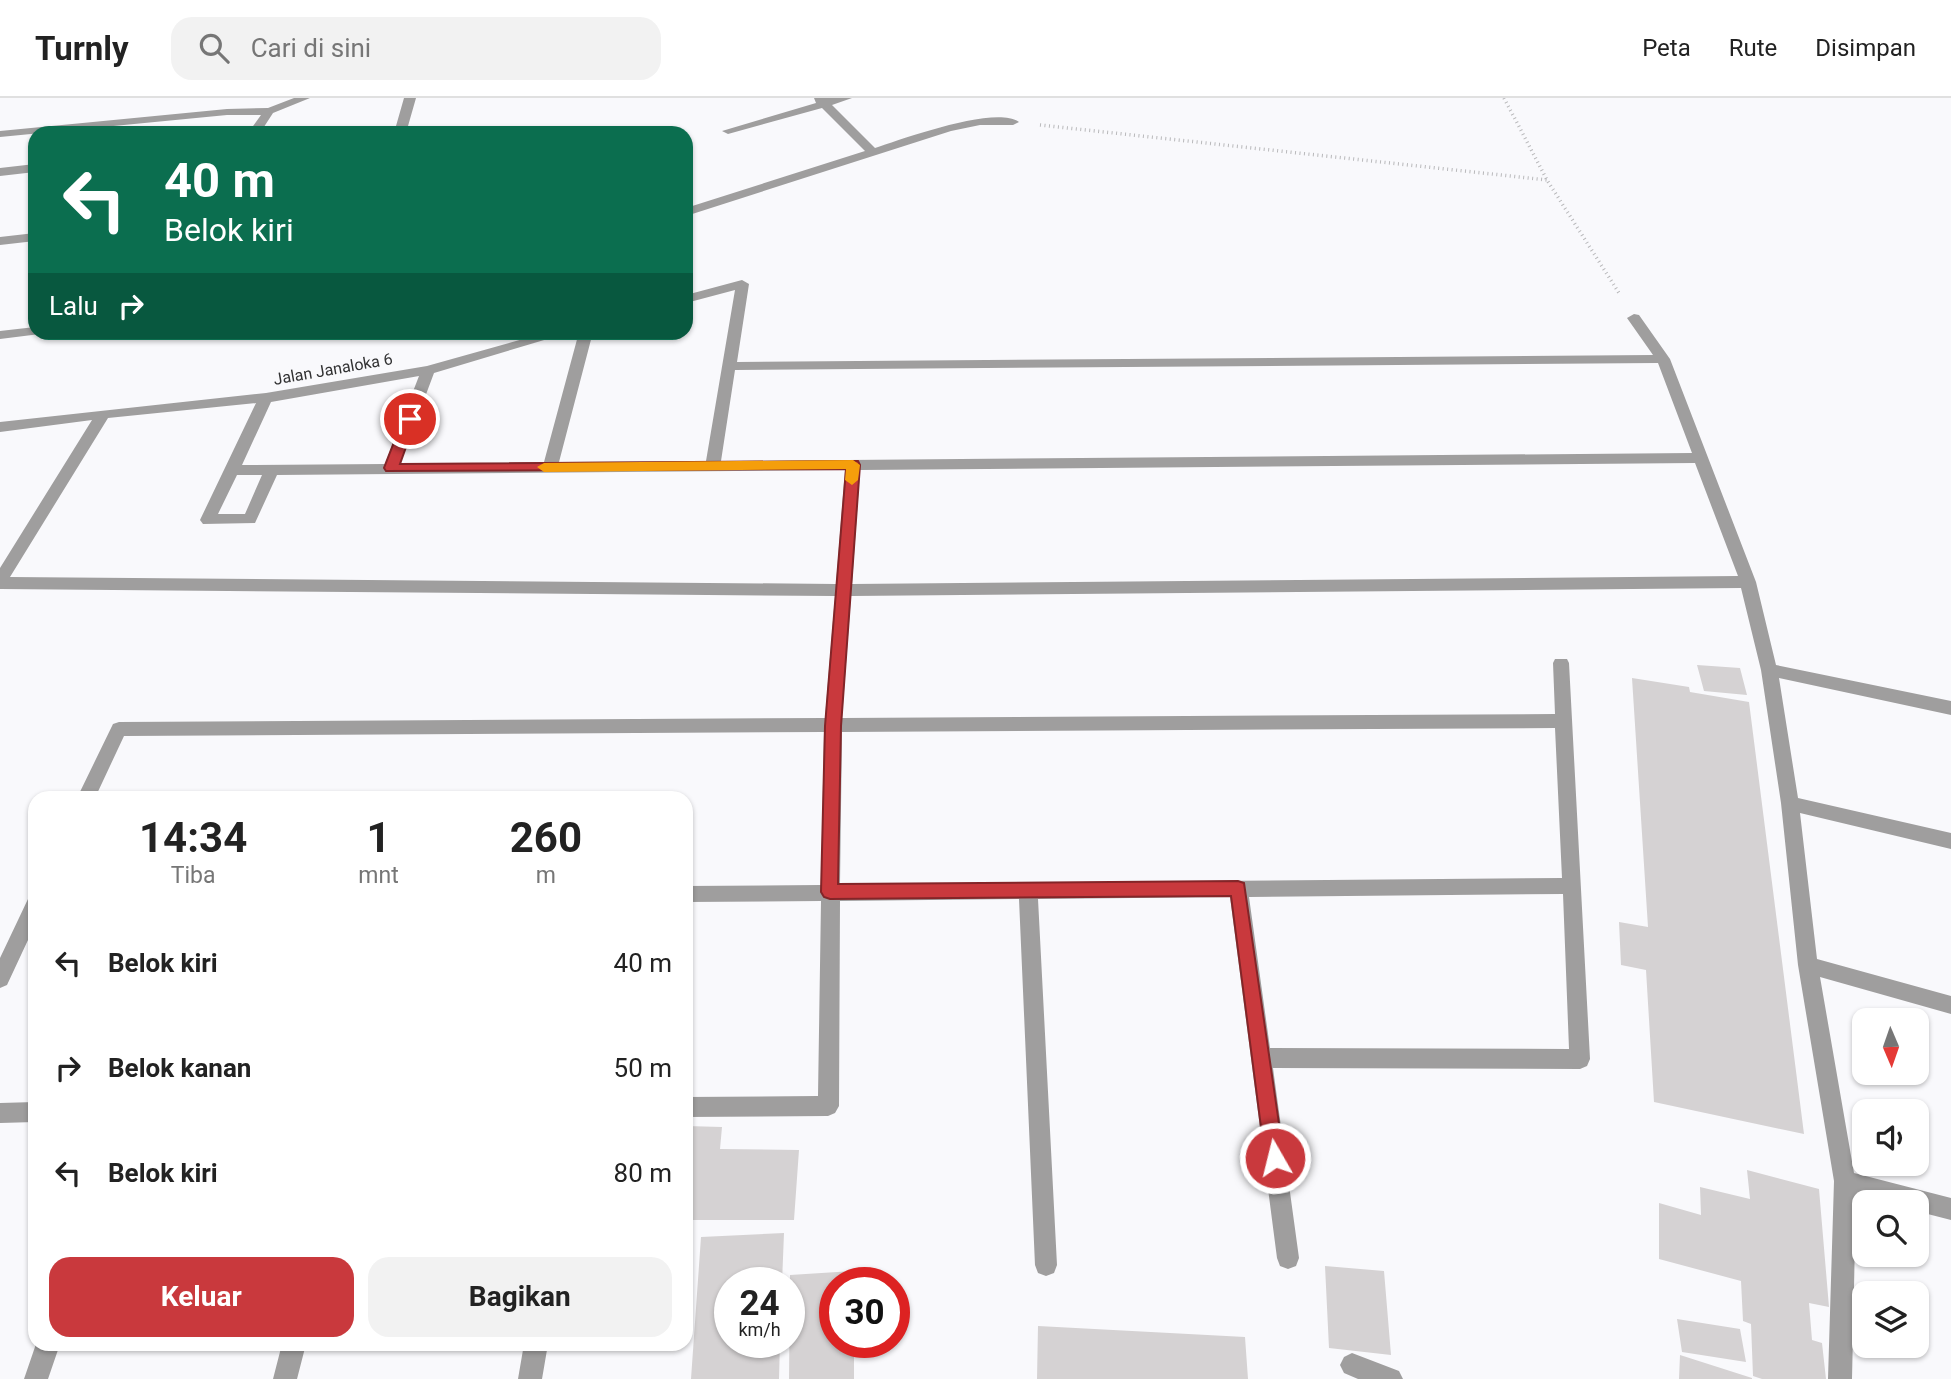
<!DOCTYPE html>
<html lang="id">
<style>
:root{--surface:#fff;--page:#f2f2f2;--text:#222;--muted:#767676;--line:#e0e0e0;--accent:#c9393d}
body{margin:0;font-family:Roboto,sans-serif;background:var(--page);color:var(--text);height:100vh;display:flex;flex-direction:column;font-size:26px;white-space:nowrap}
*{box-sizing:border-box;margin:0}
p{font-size:23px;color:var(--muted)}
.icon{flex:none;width:38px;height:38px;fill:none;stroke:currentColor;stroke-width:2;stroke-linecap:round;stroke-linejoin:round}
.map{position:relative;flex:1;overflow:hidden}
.drawer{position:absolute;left:28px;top:693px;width:665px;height:560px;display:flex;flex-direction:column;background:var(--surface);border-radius:21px;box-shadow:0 2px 5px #0004}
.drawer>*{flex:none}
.top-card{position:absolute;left:28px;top:28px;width:665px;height:214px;border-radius:21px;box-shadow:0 2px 5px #0004;background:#0b6e4f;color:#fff;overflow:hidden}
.needle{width:46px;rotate:178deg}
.buttons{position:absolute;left:1852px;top:910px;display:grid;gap:14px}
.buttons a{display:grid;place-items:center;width:77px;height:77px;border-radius:14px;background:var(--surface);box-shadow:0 2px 5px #0004;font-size:35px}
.speed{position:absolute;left:714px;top:1169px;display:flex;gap:14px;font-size:35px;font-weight:700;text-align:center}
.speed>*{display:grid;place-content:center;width:91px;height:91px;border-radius:50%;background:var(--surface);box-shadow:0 2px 5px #0004;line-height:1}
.speed small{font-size:18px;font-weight:400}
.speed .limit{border:10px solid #d22;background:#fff;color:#111}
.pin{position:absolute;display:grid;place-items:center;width:60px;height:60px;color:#fff;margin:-30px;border:4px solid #fff;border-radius:50%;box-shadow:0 2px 7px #0007}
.me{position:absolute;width:77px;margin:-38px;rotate:352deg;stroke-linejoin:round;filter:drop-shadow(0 0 5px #0008)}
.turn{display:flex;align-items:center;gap:24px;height:147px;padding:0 21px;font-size:32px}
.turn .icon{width:91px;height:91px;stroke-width:2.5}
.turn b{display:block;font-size:49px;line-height:60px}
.then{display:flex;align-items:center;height:66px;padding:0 21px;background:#0003;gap:14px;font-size:26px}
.eta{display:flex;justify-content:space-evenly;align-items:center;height:119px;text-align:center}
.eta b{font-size:42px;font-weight:700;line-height:49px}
.button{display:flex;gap:14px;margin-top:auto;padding:14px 21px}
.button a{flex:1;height:80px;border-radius:21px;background:var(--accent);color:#fff;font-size:28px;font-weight:700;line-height:80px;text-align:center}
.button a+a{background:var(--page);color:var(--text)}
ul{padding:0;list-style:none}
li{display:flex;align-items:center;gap:21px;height:105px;padding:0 21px}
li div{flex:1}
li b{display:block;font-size:26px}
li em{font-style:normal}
header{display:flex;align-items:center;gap:42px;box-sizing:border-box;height:98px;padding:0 35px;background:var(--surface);border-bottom:2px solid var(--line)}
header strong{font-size:33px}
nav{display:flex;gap:38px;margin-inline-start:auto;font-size:24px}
.search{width:490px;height:63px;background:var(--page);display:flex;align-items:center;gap:18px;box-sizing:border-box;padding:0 24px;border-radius:21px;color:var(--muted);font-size:26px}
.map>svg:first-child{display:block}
.building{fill:#d5d2d3}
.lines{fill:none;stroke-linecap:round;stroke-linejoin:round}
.path{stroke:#b8b8ba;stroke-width:3.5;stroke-dasharray:1 3.5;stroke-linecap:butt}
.minor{fill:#9f9e9e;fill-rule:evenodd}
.route{fill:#c9393d;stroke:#832528;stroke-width:2}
.slow{fill:#f59e0b}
.labels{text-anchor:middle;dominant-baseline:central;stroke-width:7;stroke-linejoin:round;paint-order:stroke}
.far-street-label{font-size:16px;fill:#323233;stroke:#f9f9fc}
</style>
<header>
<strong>Turnly</strong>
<div class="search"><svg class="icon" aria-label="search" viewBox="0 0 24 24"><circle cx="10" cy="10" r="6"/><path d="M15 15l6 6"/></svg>Cari di sini</div>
<nav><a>Peta</a><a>Rute</a><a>Disimpan</a></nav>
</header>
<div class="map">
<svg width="1951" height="1281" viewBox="0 0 1951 1281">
<rect width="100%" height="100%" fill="#f9f9fc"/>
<path class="building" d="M1697,567l43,3 7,27 -43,-4z
M1632,580l57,9 1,5 59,10 55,432 -150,-32 -8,-132 -25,-5 -2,-43 29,5z
M686,1028l36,1 -2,22 79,1 -5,70h-108z
M1747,1072l72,19 10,118 -20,-4 3,37 10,3 4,36h-64l-9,-3 -2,-52 -8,-3 -2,-40 -82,-22v-56l42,12 -1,-28 50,12z
M784,1135l-2,50h-52v59h50l-1,37h-88l10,-142z
M1325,1168l59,5 7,84 -62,-7z
M853,1173v12h-18v59h19v37h-65l1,-104z
M1677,1221l63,10 6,33 -64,-10z
M1038,1228l207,11 3,42h-211z
M1680,1257l72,23v1h-73z"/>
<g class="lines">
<path class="path" d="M1504,0l43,82 72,113
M1040,27l507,55"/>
<path class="minor" d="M294,0h16l-37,15 -13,20h-12l13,-18h-34l-227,22v-6l227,-22 41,-1z
M404,0h12l-10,35h-12z
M824,0h28l-20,7 43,43c28,-9 120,-43 144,-26l-6,3h-33l-29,6 -265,85v-8l179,-57 -43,-43 -94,26 -6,-3 94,-28 -2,-5z
M35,66v8l-35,4v-8z
M35,135v8l-35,4v-8z
M742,182l7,4 -12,78 916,-7 -26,-37 7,-4 5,1 31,44 86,223 20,83 175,36v14l-172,-37 19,120 153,35v16l-151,-36 17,146 134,37v18l-131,-37 34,196 97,25v22l-35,-9v-9h-32l-28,-7 -4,184h-24l6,-198 -36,-216 -17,-162 -20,-133 -20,-82 -890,8 -9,122 713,-4 -2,-51 2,-4h12l2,4 21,396 -3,7 -7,3 -307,-1 26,190 -3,8 -8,3 -8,-3 -3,-8 -47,-361 -192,2 19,366 -3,8 -8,3 -8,-3 -3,-8 -16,-366 -179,2 -1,205 -4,7 -7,3 -142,1v-20l132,-1 3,-195 -135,1v-16l135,-1 3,-153 -700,4 -29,62h-18l36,-74 6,-2 706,-4 10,-122 -835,-7v-21l92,-148 -92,12v-10l266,-29 161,-27 121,-34h23l-137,41 -34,91 144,-2 35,-130h14l-34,130 147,-1 29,-171 -49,13v-8zM1658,265l34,90 -971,8 14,-91zM419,278l-34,88 -143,1 29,-63zM256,305l-56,117 3,4 52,-1 22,-48 568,-5 -9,114 -826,-7 98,-159zM1695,365l43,113 -886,8 8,-114zM237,377h25l-17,39h-27zM1555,630l7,150 -722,6 2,-152zM1563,796l6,155 -299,-1 -21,-151z
M35,229v5l5,2 -40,5v-8z
M35,799v28l-28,60 -7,3v-30l28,-59z
M35,1004v20l-35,1v-20z
M36,1246h24l-12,35h-24z
M282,1246h24l-9,35h-24z
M524,1246h24l-6,35h-24z
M1352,1255l47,18 4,8h-45l-14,-6 -4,-8 4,-8z"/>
</g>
<path class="route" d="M410,317l6,4 -16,45 458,-3 2,4 -19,261 -3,158 400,-3 6,2 40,275 -3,7 -6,3 -7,-3 -3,-7 -34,-262 -401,3 -6,-2 -3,-5 4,-166 21,-257 -460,2 -2,-3 19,-49z"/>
<path class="slow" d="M853,362l7,5 -2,15 -6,5 -7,-5 1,-11 -302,3 -7,-5 7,-4z"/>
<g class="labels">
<g class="far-street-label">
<text transform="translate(333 271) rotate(-10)">Jalan Janaloka 6</text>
</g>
</g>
</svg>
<div class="buttons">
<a><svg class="needle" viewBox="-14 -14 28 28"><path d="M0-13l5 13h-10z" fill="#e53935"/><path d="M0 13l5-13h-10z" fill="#767676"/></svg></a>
<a><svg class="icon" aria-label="sound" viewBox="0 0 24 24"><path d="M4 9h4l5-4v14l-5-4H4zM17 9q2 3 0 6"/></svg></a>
<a><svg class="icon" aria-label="search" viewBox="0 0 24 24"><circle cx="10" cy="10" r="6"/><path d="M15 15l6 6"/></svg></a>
<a><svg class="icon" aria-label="layers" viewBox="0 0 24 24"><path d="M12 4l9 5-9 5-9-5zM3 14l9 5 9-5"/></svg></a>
</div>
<div class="speed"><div>24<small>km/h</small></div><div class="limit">30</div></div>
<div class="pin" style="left:410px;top:321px;background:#d93025"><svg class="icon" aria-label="arrive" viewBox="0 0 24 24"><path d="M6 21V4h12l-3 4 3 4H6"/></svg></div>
<svg class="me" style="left:1275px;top:1060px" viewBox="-20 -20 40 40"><circle r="17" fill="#c9393d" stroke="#fff" stroke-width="3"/><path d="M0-11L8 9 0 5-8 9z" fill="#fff"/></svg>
<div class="top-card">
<div class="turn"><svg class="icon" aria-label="left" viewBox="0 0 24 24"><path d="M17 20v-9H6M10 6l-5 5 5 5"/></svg><div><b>40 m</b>Belok kiri</div></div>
<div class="then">Lalu<svg class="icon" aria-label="right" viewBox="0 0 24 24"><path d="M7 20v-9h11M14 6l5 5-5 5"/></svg></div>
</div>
<section class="drawer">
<div class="eta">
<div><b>14:34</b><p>Tiba</p></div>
<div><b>1</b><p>mnt</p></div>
<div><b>260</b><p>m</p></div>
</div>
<ul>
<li><svg class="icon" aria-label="left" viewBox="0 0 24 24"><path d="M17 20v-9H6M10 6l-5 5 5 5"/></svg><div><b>Belok kiri</b></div><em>40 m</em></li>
<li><svg class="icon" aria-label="right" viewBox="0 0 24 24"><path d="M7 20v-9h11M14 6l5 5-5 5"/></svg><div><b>Belok kanan</b></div><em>50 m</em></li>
<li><svg class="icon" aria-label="left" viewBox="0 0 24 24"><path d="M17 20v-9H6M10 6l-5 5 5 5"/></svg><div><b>Belok kiri</b></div><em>80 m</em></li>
</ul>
<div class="button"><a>Keluar</a><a>Bagikan</a></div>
</section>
</div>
